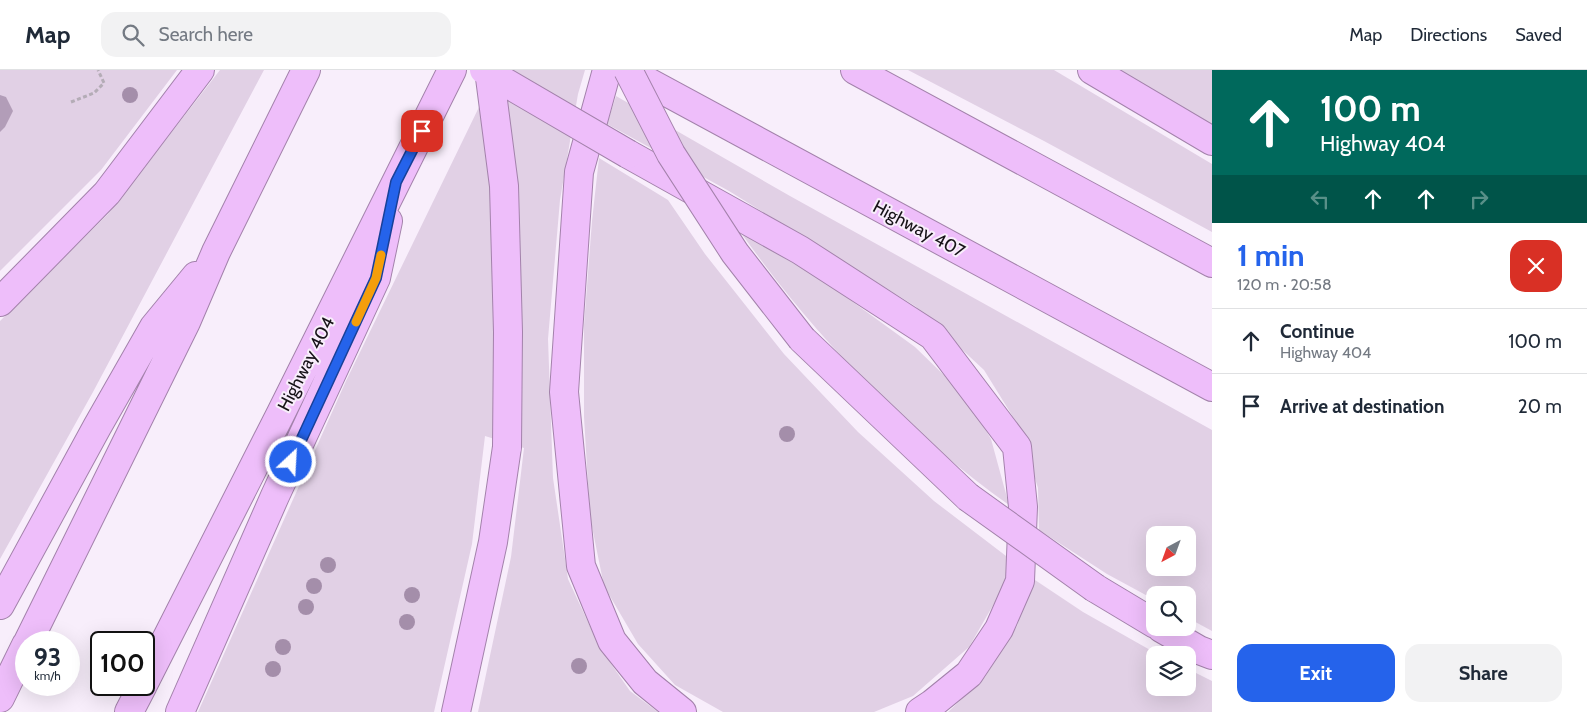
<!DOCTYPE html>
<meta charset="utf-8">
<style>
:root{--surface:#fff;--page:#f2f2f3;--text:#1f2937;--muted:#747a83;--line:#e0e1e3;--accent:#2563eb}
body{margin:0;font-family:Cabin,sans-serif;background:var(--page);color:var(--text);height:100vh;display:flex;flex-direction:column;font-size:19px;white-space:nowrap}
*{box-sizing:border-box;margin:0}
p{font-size:16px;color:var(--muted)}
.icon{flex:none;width:28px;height:28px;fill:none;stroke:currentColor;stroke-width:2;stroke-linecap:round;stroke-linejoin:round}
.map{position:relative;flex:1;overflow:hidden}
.details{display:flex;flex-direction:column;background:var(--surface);width:375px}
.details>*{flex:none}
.guide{background:#00695c;color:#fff;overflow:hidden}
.needle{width:32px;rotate:221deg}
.fabs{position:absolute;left:1146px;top:456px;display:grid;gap:10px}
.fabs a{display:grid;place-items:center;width:50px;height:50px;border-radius:10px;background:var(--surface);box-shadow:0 5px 20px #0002;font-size:25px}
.speed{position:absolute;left:15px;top:561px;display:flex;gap:10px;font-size:25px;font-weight:700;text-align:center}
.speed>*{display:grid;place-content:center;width:65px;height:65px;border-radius:50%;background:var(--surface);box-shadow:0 5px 20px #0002;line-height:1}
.speed small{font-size:12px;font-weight:400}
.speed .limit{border:2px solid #111;border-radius:8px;background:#fff;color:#111}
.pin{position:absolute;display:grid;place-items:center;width:42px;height:42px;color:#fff;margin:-21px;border-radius:10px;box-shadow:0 2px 8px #0006}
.me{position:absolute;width:55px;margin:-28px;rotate:25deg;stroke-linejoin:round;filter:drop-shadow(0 0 4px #0008)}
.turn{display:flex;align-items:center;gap:18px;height:105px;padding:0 25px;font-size:22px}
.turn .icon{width:65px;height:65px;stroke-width:2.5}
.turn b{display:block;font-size:35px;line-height:42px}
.lanes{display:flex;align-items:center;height:48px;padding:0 25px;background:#0003;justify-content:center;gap:25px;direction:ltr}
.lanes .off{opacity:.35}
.round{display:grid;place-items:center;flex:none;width:52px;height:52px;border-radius:15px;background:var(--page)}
.overview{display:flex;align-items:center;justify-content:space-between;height:85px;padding:0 25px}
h1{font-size:30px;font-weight:700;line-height:38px;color:var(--accent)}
.action{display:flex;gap:10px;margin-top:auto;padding:10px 25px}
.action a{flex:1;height:58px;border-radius:15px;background:var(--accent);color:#fff;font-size:20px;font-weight:700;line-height:58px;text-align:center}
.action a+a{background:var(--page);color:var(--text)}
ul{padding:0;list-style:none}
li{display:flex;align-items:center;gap:15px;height:65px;padding:0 25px;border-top:1px solid var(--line)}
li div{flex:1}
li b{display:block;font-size:19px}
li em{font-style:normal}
header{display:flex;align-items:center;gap:30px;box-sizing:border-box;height:70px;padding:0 25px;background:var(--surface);border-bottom:1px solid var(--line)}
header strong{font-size:24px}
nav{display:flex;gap:28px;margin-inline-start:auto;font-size:18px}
.search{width:350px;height:45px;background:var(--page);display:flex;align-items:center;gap:12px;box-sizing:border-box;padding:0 18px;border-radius:15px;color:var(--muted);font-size:19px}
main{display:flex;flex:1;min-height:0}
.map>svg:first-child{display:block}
.green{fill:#e1d0e5;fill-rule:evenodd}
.water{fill:#b29db8}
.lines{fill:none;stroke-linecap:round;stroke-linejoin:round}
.motorway-casing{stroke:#a382ab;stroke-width:30}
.path{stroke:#b4acb6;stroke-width:3;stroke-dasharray:4 2.5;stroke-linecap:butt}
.motorway{stroke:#eebefa;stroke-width:28}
.motorway-bridge-casing{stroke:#a382ab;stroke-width:30;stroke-linecap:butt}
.motorway-bridge{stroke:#eebefa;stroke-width:28}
.tree{fill:#a48eaa}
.route-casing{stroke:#184099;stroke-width:12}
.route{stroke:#2563eb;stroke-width:9}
.slow{stroke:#f59e0b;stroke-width:9}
.labels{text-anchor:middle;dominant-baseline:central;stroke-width:4;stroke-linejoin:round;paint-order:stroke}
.street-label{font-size:18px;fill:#171318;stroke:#f8eefb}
</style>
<header>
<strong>Map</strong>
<div class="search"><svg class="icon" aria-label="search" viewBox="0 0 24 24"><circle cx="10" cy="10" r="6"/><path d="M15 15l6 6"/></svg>Search here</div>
<nav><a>Map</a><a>Directions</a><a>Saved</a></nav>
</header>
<main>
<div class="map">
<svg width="1212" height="642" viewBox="0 0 1212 642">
<rect width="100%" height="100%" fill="#f8eefb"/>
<path class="green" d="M0,0h177l-76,100 -101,101z
M220,0h44l-171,322 -93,167v-238l108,-107z
M497,0h88l-7,24 -18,106 -12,139 5,139 15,101 32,69 30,43 28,21h-180l33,-155 13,-109 -39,-12 -13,108 -38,168h-236l148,-331z
M908,0h146l158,94v68l-168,-91z
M1118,0h94v55z
M616,26l174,100 422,234v201l-24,-13v-23h-33v5l-48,-26 -68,-44 -1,-42 -20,-63 -34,-55 -69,-64 -186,-115 -122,-67zM1155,465h33v33h-33z
M599,88l69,42 37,54 79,100 74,78 76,69 76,58 -7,29 -34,59 -56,49 -39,16h-151l-48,-27 -37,-41 -34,-58 -14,-69 -6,-100v-92l8,-104z
M741,163l83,48 91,66 36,35 22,27 18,30 18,66c-104,-74 -194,-169 -268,-272z
M1032,508l51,34 76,43h-4v33h33v-19l24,12v31h-264l37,-35 32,-51z"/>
<path class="water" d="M0,25l6,2 7,14 -8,16 -5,5z"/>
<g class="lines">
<g class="motorway-casing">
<path id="motorway" d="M607,0l-28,102 -15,220 17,174 31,75 33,41 37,30
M626,0l586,317
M855,0l357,193
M1092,0l120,71
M628,84l172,96 133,86 84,111 6,60 -3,74 -21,48 -30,45 -37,30 -12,8
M0,232l107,-109 93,-123
M802,269l166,158
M1095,518l60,36
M0,535l97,-178 57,-100 42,-51
M1161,558l38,22 13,5
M28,572l158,-320 30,-70 90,-182
M144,613l137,-270 171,-343
M0,628l26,-53
M129,642l14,-27
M180,642l95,-216 101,-218 12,-57
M456,642l37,-170 14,-95"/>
</g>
<path class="path" d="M71,32l23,-9 10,-10 -6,-13"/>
<use href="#motorway" class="motorway"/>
<g class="motorway-bridge-casing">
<path id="motorway-bridge" d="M484,0l144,84
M489,0l15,116 4,146 -1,115
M628,0l43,84 64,99 67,86
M968,427l127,91"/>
</g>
<use href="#motorway-bridge" class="motorway-bridge"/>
</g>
<g class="tree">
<circle cx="130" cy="25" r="8"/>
<circle cx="787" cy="364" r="8"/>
<circle cx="328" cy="495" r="8"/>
<circle cx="314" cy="516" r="8"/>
<circle cx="412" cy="525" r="8"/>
<circle cx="306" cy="537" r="8"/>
<circle cx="407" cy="552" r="8"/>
<circle cx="283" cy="577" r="8"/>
<circle cx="579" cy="596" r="8"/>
<circle cx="273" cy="599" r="8"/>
</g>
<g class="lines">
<g class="route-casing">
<path id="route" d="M291,392l85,-184 20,-96 26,-51"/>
</g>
<use href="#route" class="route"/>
<path class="slow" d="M356,252l20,-44 5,-23"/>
</g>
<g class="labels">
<g class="street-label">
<text transform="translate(919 159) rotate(28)">Highway 407</text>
<text transform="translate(306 294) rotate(-63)">Highway 404</text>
</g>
</g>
</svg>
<div class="fabs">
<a><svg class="needle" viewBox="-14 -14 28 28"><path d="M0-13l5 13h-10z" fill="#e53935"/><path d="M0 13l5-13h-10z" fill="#747a83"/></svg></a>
<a><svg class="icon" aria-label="search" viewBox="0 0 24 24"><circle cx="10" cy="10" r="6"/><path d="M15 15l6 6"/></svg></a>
<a><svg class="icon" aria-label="layers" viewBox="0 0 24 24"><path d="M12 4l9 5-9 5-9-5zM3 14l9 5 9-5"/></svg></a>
</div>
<div class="speed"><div>93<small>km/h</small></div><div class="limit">100</div></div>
<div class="pin" style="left:422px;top:61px;background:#d93025"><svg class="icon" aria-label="arrive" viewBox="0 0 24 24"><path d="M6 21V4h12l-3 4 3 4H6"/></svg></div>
<svg class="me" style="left:291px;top:392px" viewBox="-20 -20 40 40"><circle r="17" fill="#2563eb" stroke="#fff" stroke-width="3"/><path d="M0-11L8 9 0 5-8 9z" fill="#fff"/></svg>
</div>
<section class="details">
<div class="guide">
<div class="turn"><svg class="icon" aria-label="ahead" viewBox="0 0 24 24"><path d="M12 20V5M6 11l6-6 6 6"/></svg><div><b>100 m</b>Highway 404</div></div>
<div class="lanes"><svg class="icon off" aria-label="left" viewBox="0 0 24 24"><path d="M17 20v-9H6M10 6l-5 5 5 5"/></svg><svg class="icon" aria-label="ahead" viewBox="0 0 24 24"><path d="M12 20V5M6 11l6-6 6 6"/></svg><svg class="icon" aria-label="ahead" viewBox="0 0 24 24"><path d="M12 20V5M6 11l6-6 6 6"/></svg><svg class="icon off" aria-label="right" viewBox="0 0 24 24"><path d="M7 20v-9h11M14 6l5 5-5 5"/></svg></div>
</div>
<div class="overview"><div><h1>1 min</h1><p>120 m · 20:58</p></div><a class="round" style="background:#d93025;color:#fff"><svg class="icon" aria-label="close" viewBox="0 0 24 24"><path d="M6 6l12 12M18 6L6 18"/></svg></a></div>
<ul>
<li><svg class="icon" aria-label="ahead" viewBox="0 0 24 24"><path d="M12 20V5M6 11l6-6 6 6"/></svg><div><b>Continue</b><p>Highway 404</p></div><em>100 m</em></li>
<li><svg class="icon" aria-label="arrive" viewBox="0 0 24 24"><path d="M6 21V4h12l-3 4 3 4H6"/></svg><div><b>Arrive at destination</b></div><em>20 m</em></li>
</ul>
<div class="action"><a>Exit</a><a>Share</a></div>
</section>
</main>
